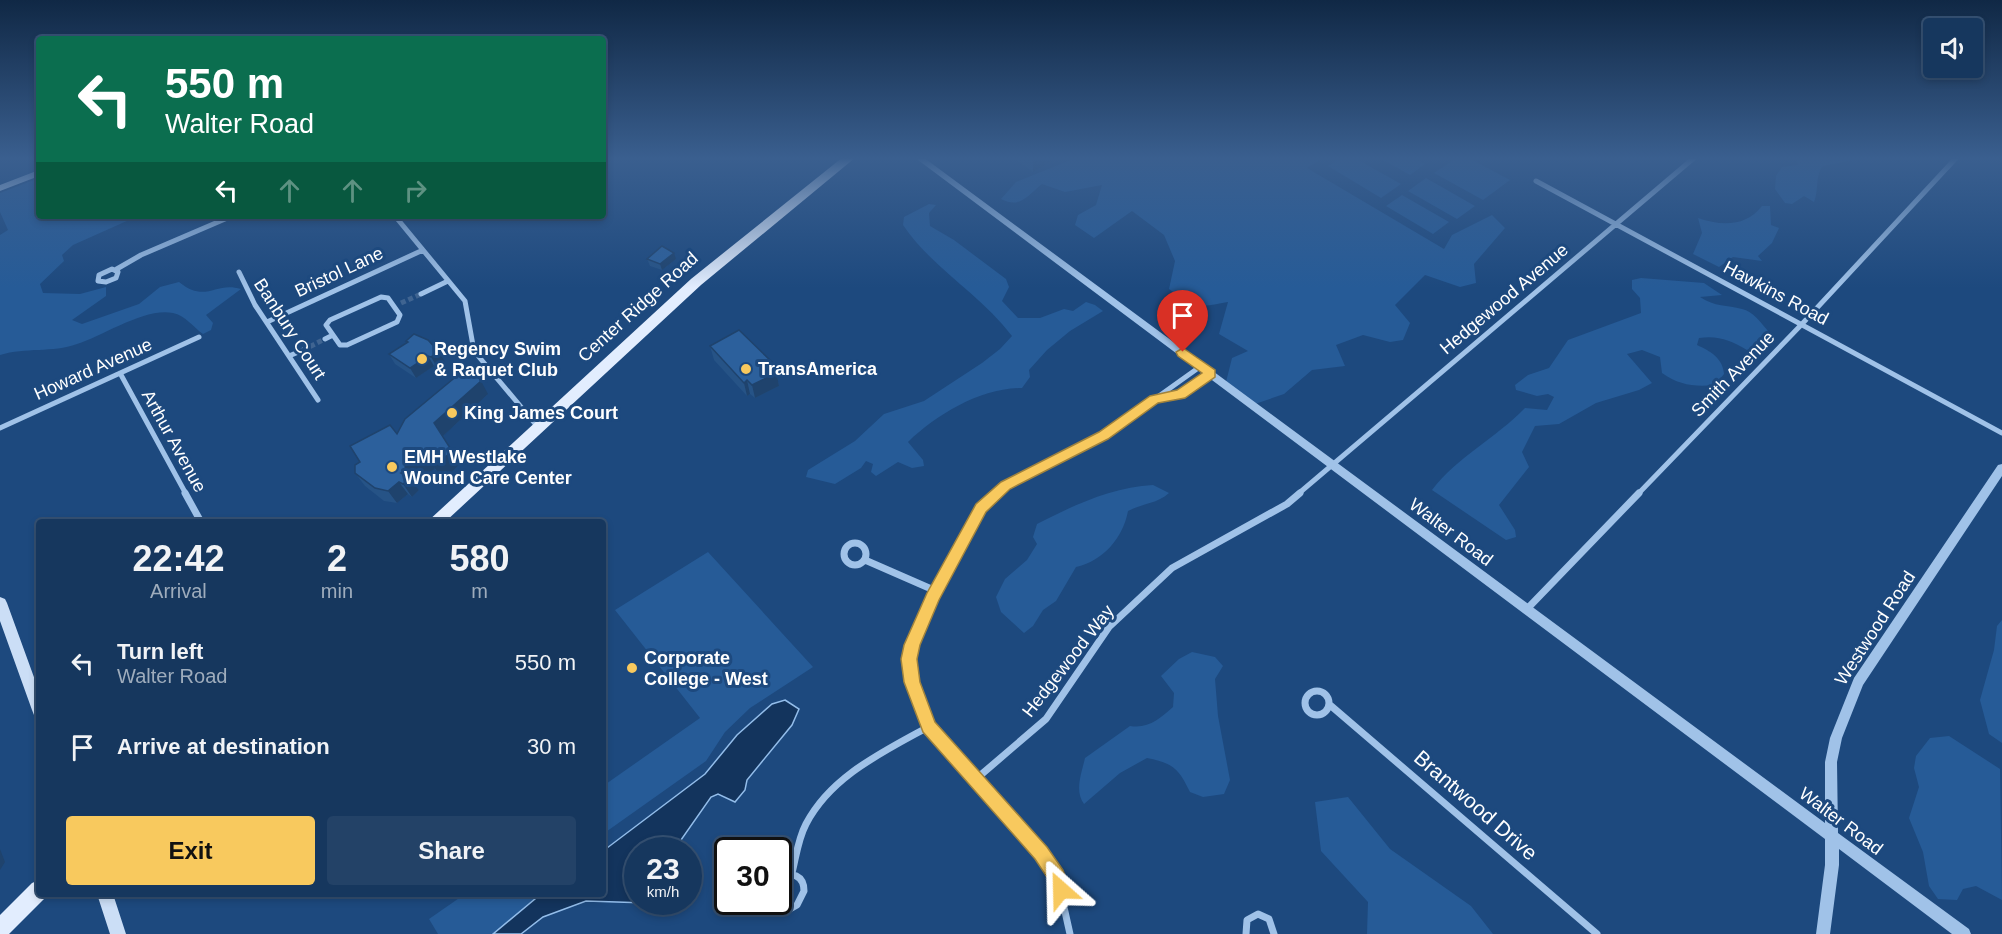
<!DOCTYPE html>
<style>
:root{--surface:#16375e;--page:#234267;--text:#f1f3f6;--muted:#9eacbc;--line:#355173;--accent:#f8c95e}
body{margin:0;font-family:Arial,sans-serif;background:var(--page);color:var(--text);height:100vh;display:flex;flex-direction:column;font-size:22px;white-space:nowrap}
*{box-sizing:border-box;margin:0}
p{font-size:20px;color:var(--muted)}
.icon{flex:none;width:33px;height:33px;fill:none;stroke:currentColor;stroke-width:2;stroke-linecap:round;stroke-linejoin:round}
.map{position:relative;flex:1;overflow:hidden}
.details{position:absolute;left:36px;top:519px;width:570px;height:378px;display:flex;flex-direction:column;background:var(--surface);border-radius:6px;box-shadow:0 3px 9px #0003,0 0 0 2px var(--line)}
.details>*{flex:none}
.guide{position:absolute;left:36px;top:36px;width:570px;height:183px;border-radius:6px;box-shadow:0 3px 9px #0003,0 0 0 2px var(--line);background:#0b6e4f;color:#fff;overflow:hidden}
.fabs{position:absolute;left:1923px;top:18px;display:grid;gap:12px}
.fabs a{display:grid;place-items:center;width:60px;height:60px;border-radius:6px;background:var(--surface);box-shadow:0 3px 9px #0003,0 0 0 2px var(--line);font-size:30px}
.speed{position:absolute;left:624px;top:837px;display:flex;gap:12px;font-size:30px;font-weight:700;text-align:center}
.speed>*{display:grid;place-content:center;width:78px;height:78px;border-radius:50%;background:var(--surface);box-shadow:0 3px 9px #0003,0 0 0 2px var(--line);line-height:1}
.speed small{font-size:15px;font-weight:400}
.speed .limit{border:3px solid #111;border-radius:9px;background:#fff;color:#111}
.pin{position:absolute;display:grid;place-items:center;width:51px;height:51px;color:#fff;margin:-62px -26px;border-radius:50% 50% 50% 0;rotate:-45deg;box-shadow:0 0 6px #0007}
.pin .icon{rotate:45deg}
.me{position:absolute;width:66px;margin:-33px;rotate:335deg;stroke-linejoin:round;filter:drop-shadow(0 0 4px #0008)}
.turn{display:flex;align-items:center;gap:21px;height:126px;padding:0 30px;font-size:27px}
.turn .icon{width:78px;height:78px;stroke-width:2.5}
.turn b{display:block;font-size:42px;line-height:51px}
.lanes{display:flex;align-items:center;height:57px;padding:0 30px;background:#0003;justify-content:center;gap:30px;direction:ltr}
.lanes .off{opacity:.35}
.eta{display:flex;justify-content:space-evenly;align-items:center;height:102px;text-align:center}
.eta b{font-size:36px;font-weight:600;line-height:42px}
.cta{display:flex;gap:12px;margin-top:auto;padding:12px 30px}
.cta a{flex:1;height:69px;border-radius:6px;background:var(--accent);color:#111;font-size:24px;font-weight:600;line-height:69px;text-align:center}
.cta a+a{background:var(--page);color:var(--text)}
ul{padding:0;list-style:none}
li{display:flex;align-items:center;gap:18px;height:84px;padding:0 30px}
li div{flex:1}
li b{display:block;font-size:22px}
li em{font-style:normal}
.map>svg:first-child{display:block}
.green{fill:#265b97}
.water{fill:#13345d;stroke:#93bdea;stroke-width:1.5}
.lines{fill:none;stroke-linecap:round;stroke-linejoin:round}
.minor-tunnel{stroke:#3f6491;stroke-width:5;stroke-dasharray:5 3;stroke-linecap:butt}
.minor-far1{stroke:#a0c2e8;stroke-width:5}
.minor{stroke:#a0c2e8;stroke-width:7}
.tertiary{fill:#a0c2e8;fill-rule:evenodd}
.secondary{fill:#cbdef6;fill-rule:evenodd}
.primary{fill:#e2edfe;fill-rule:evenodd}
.wall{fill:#265386}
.shaded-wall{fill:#1f436d}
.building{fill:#2c609c;stroke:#1f436d;stroke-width:1.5}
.route{fill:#f8c95e;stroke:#a1833d;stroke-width:1.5}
.poi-dot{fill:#f8c95e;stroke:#1d497e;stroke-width:2}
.labels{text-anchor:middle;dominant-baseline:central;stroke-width:6;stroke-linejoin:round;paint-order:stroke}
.street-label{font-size:18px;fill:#fff;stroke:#1d497e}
.poi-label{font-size:18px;font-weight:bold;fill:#fff;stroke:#1d497e;text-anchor:start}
.near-street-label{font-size:21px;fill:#fff;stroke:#1d497e}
</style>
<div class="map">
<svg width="2002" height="934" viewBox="0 0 2002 934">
<rect width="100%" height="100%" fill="#1d497e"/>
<path class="green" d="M1078,157h246l-17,11 137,81 8,-14 40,-20 13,13 -31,36 2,19 -16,4 -35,-12 -30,30 15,18 -7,17 -13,2 -27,-7 -27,10 9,21 -33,4 -28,24 -29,10 -29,-22 6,-24 16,-7 -29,-17 9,-32c-33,6 -31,7 -59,-13l6,-28 -11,-26 -32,-24 -38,27 -19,-13 3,-10 18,-10 6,-20 -37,7 -23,-8c-15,12 -22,25 -41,15l15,-17z
M1342,157h11l48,27 -20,14 -53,-32z
M1378,157h33l14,7 -15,11z
M1458,157h9l43,23 -27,20 -49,-27z
M1796,157h73l-46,9c-8,9 -4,25 -9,36l-10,-6 -12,8 -7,-1 -10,-14 1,-13 6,-9 16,-2z
M39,178v38h99l-65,29 -11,10 2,6 -24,23 3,9 37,1 26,-7v9l-34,24 10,4 57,-20 21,-17 19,-5c27,22 36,-1 62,7l-35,26 7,8 -2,7 -8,4c-10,-7 -18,-19 -30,-21 -28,-6 -70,23 -96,31 -25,9 -51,3 -77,11v-120l8,-5 -8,-18v-19z
M1426,178l49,28 -18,13 -49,-28z
M1402,195l47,27 -16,12 -47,-28z
M929,204l7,1 -7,8 1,13 24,14 52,39 3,8 -7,14 16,17h22l24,-9 9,2 13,-9 9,3 8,6 -33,20 -23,19 -18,20 1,7 -8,11c-41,0 -85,26 -114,54l15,18 1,6 -12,2 -14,-6 -22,14 -5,-4 2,-8 -7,-3 -5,7 -26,16 -29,-7 2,-7 47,-29 29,-27 40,-13 58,-38 18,-14 12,-13c-33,-43 -80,-68 -109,-111l1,-8z
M1762,206h8l1,19 8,3 -7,15 -14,13 4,5 -29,-4 -14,10 -26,-13 9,-21 -4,-15c23,8 48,9 64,-12z
M1641,278l63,5 18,12 -22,2c15,10 27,8 42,12 11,2 19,14 26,22l-2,9 -19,10c-16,-10 -30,-15 -48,-12l-2,7c13,6 26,13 27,29l-9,11c-21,2 -36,0 -53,-12l-2,-16 -18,-7 -15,4 25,29 -13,7 -43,13 -37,21 -24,2 -13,26 7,15 -30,38 16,25 1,7 -10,3 -74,-50c25,-33 64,-52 93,-82l22,2 7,-13 -6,-3 -11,2 -21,-6 -1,-5 13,-10 21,-7 19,-28 73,-27 -1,-15 -8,-9v-9z
M1153,485l16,8c-12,11 -26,10 -41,18 -5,27 -25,50 -52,56l-20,34 -13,9 -10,16 -9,7 -23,-21 -5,-15 9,-18 22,-19 10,-16 -4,-7 4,-13c35,-18 75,-37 116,-39z
M708,552l105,115 -63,41 -25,24 -19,29 -103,73v-48l97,-68 -85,-108z
M2002,620v123l-13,-9 -9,-34 14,-50 3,-24z
M1192,652l23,5 8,9 -8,13 3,37 12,64 -6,14 -21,3 -13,-5c-11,-23 -17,-29 -43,-34l-27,15 -36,31c-10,-13 -2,-32 1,-46l45,-32c19,3 30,-8 43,-19l1,-14 -13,-17 18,-17z
M1949,736l51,33 2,131 -26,-14 -13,3 -6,11 -19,-1 -9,-13 -6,-34 -14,-34 10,-31 -5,-19 2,-12 14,-18z
M1348,797l42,52 81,57 22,28h-126l1,-32 -47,-51 -6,-49z
M465,894h76l-48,40h-55l-9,-15z"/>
<path class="water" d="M785,700l14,9 -7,16 -45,55 -2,10 -10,12 -17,-8 -7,3 -37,53h-36v52l9,1 -61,-2 -43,16 -22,17h-28l48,-40h62v-43l102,-77 32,-39 35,-31z"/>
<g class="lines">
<path class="minor-tunnel" d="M401,303l20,-9
M303,350l22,-11"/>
<path class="minor-far1" d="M1536,181l466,252
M395,216l70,85 9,50 63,75
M112,269l6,3 -2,6 -10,4 -8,-1 1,-6z
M115,270l26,-15 91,-39
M239,272l16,33 63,95
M421,294l27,-13
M381,297l7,1 12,17 -3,7 -50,23h-7l-14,-20 4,-5z
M267,322l156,-72
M325,339l8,-4
M289,356l14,-6
M120,373l66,121
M1158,399l22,-5 31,-20
M0,428l199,-91
M994,494l109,-58 98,-70
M1298,494l397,-337
M1638,494l164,-170 155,-167"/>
<path class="minor" d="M185,493l16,29
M995,493l-14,15 -49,90 -20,47 -3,14 3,23 22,54 42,43 65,74 16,23 13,58
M844 554a11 11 0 1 1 22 0a11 11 0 1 1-22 0Z
M865,560l71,31
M1527,609l112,-116
M1305 703a12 12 0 1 1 24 0a12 12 0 1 1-24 0Z
M1330,705l267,229
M976,779l70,-60 63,-92 63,-59 115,-64 13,-11
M792,873c4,-16 6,-34 14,-49 25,-48 77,-72 122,-97
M770,902l6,6 12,2 9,-5 7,-14c0,-16 -12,-19 -26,-15
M1246,934l1,-14 11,-6 11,5 5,15"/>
<path class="tertiary" d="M914,157h9l902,666v-61l5,-24 24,-60 144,-213 4,-1v12l-139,209 -21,53 -5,24 1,71 131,96 2,5h-19l-113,-85v16l-9,69h-14l9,-69v-26z"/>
<path class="secondary" d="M39,170v6l-39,15v-6z
M0,597l5,2 2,4 32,88v26l-5,-2 -2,-5 -32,-89z
M97,894h16l13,40h-16z"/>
<path class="primary" d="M843,157h13l-155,128 -256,237h-18l264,-243z
M39,880v14h8l-1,3 -37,37h-9v-19l32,-32z"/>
</g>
<path class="wall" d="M1016,157h44l-27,15 -17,-12z
M647,259h29l-14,11 -12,-4z
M406,341l39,21 -8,5 -3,-1 -18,12 -21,-14 -6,-10 18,-11z
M710,346l65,19 4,21 -24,12 -5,-4 -3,2 -33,-36z
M488,394l-45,42 17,28 -17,16 -8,-11 -21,11 2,3 -2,1 5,6 -7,7 -4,-3 -11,9 -13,-2 -19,-15 -10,-13 5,-11z"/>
<path class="shaded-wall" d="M1035,157h25l-27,15v-14z
M674,253l2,6 -14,11 -2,-6z
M439,352l6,10 -8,5 -6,-10z
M428,356l6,10 -18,12 -6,-10z
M775,365l4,21 -24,12 -3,-13z
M747,380l3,14 -3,2 -3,-13z
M481,381l7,13 -45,42 -9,-13z
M452,451l8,13 -17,16 -9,-13z
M426,456l9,13 -21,11 2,3 -2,1 5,6 -7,7 -9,-13 -2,-11 4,-6z
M399,482l9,12 -11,9 -9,-12z
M0,849l5,13 -5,8z"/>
<path class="building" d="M662,246l12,7 -14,11 -13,-5z
M739,330l36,35 -3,2 4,6 -24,12 -5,-5 -3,3 -34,-37z
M414,334l14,6 11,12 -8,5 -3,-1 -18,12 -21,-14 19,-12 -2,-1z
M470,365l11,16 -47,42 18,28 -18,16 -8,-11 -21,11 2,3 -6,3 9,5 -7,6 -4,-2 -11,9 -13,-3 -20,-15v-8l5,-3 -10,-16 40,-21 7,9 8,-15z"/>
<linearGradient id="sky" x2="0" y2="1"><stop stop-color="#102845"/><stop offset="0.55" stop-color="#3a5f8f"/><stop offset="1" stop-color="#3a5f8f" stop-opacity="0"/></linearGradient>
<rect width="2002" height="288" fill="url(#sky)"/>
<path class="route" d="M1183,348l32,22v7l-30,21 -27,5 -50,36 -98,50 -24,23 -47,88 -19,45 -3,14 3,23 15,40 112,125 16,23 7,20 -3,6 -6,3 -6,-3 -6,-16 -14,-21 -112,-127 -19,-50 -3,-23 3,-14 23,-52 49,-89 25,-22 98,-50 51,-36 27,-6 25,-17 -24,-17 -2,-4z"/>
<g class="poi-dot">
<circle cx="422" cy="359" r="6"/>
<circle cx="746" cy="369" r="6"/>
<circle cx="452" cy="413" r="6"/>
<circle cx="392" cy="467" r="6"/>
<circle cx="632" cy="668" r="6"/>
</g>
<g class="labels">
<g class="street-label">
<text transform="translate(339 272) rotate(-25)">Bristol Lane</text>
<text transform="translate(1776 293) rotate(28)">Hawkins Road</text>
<text transform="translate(1504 299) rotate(-40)">Hedgewood Avenue</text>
<text transform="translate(638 307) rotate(-42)">Center Ridge Road</text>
<text transform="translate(290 329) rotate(57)">Banbury Court</text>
<text transform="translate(93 369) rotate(-24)">Howard Avenue</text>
<text transform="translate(1733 374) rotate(-46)">Smith Avenue</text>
<text transform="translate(174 441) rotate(61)">Arthur Avenue</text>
<text transform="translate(1451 532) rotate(37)">Walter Road</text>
<text transform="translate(1875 628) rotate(-57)">Westwood Road</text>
<text transform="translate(1068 661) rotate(-52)">Hedgewood Way</text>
<text transform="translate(1841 821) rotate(37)">Walter Road</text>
</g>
<g class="poi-label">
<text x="434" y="349">Regency Swim<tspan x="434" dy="21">&amp; Raquet Club</tspan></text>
<text x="758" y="369">TransAmerica</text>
<text x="464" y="413">King James Court</text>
<text x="404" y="457">EMH Westlake<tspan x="404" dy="21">Wound Care Center</tspan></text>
<text x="644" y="658">Corporate<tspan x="644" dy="21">College - West</tspan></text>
</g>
<g class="near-street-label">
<text transform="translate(1476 805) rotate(41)">Brantwood Drive</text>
</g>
</g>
</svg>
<div class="fabs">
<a><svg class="icon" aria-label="sound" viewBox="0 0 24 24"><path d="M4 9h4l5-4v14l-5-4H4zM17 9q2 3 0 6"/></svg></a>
</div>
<div class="speed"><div>23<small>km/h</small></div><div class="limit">30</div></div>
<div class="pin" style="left:1183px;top:352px;background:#d93025"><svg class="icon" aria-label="arrive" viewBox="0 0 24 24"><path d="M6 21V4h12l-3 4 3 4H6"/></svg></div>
<svg class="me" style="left:1061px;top:890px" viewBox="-20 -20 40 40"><path d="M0-17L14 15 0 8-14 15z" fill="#f8c95e" stroke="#fff" stroke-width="4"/></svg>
<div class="guide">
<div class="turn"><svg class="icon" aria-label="left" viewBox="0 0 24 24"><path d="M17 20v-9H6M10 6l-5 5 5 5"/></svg><div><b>550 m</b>Walter Road</div></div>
<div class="lanes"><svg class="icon" aria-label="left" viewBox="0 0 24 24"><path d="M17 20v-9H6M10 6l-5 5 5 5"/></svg><svg class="icon off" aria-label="ahead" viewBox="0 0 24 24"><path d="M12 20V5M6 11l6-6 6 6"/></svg><svg class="icon off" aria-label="ahead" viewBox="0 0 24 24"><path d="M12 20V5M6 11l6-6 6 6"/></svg><svg class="icon off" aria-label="right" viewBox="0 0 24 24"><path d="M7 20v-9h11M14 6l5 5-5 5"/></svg></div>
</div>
<section class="details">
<div class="eta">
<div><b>22:42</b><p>Arrival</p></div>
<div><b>2</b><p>min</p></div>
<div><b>580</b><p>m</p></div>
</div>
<ul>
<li><svg class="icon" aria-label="left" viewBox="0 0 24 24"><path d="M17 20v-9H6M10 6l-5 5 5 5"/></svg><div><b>Turn left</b><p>Walter Road</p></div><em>550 m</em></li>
<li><svg class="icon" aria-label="arrive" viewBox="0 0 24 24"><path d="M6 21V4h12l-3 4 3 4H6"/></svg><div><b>Arrive at destination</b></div><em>30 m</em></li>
</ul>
<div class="cta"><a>Exit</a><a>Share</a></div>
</section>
</div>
